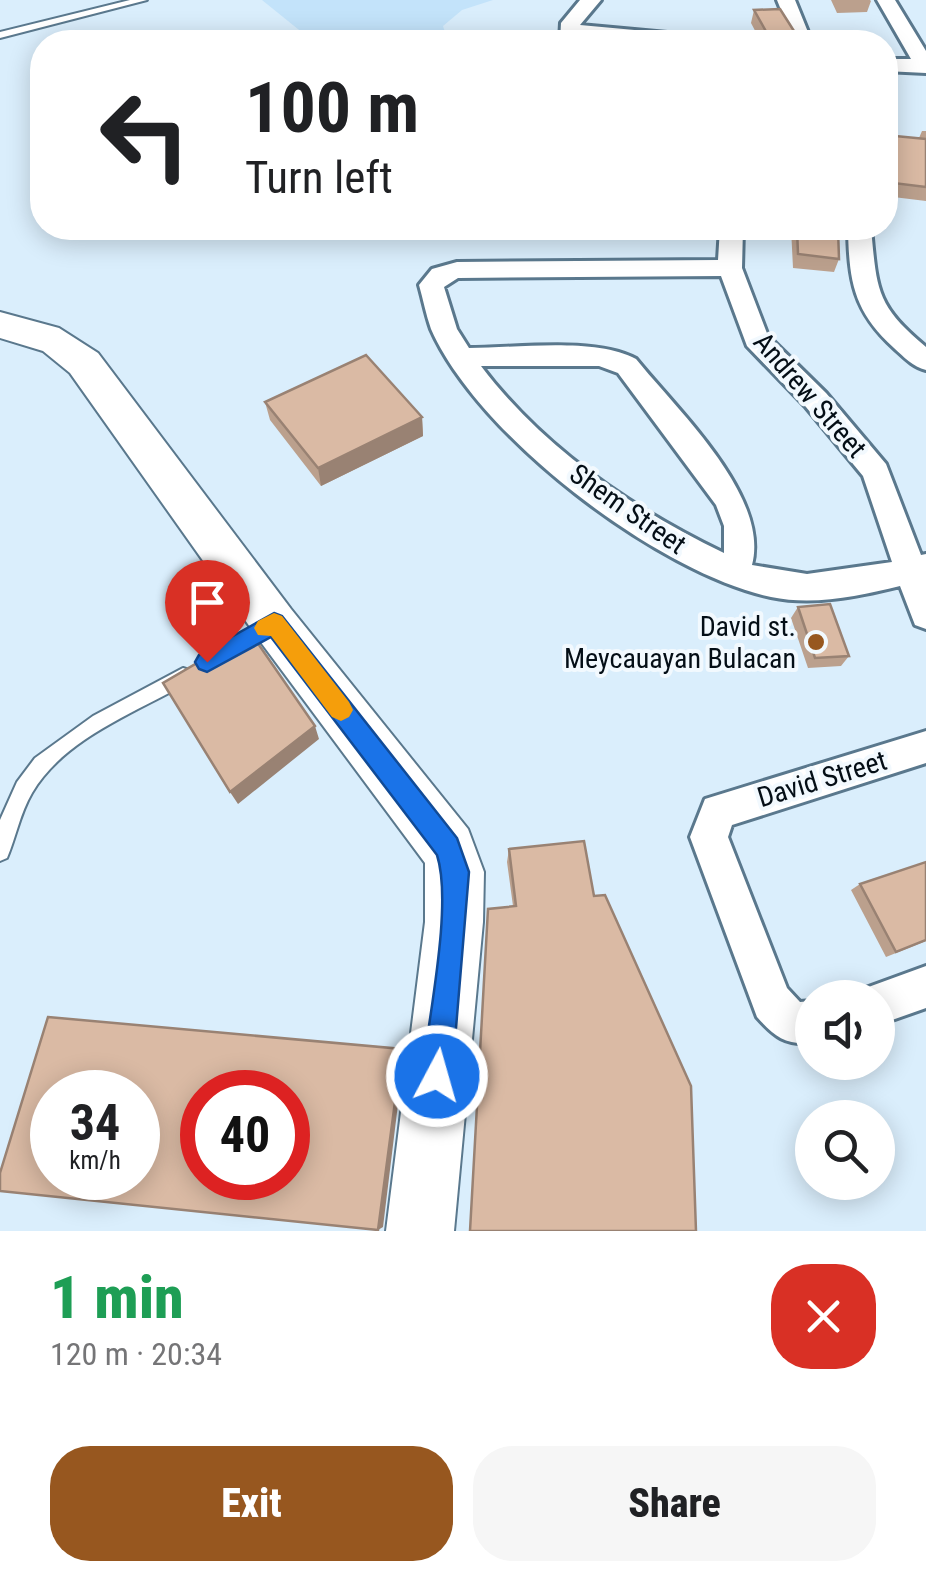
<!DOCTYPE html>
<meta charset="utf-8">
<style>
:root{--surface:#fff;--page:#f6f6f6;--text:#202124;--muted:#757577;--accent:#97571f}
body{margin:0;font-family:"Roboto Condensed",sans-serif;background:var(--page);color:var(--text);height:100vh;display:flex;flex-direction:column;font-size:38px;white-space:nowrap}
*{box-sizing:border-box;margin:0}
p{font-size:32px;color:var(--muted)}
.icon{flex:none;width:55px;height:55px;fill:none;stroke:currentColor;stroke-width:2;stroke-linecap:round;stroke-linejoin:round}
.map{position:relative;height:1231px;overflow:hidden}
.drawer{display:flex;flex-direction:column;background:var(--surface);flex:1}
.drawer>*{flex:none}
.hud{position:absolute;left:30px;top:30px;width:868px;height:210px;border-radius:40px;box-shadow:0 5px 25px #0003;background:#fff;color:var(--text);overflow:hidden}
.tools{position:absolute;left:795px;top:980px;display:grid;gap:20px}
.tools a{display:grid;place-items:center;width:100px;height:100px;border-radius:50%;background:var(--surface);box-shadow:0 5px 25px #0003;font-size:50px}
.speed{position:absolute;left:30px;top:1070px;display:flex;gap:20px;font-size:50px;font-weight:700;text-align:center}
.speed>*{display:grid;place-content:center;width:130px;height:130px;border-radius:50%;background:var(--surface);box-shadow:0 5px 25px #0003;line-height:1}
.speed small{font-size:25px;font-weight:400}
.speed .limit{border:15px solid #d22;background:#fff;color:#111}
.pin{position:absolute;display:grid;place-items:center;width:85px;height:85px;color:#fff;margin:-102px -42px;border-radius:50% 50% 50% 0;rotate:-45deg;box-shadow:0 0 10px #0007}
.pin .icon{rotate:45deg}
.me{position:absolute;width:110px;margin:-55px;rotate:6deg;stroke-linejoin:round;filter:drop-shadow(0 0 8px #0008)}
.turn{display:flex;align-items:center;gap:35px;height:210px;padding:0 50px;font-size:45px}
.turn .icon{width:130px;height:130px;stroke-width:2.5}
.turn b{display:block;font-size:70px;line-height:85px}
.round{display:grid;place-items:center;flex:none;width:105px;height:105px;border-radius:40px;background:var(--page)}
.overview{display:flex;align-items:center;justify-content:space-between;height:170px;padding:0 50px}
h1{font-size:60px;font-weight:800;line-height:75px;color:#1e9e55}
.primary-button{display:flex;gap:20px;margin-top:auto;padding:20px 50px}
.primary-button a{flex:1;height:115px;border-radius:40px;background:var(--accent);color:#fff;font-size:40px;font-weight:800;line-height:115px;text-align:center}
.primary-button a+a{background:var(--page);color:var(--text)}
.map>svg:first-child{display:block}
.built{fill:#c3e3fa}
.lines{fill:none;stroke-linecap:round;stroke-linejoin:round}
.lane-casing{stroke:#5a788d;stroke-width:4}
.street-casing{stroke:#5a788d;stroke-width:6}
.secondary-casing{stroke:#5a788d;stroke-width:4}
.lane{fill:#fff;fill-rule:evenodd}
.street{fill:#fff;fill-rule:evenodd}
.secondary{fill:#fff;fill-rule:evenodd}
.wall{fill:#bba08d}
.shaded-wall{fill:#998273}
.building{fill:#dabaa4;stroke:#998273;stroke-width:2.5;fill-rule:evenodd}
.route{fill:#1a73e8;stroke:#114b97;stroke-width:2.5}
.slow{fill:#f59e0b}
.poi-dot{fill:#97571f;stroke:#f2f9fe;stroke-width:4}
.labels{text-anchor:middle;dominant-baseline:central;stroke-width:8;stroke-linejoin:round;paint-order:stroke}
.street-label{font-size:28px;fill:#040e16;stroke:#f2f9fe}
.poi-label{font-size:28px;fill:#040e16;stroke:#f2f9fe;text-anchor:end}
</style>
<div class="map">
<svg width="926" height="1231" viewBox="0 0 926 1231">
<rect width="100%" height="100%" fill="#daeefc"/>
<path class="built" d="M262,0h231l-31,10 -19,16 5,16h-134z"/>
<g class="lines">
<g class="lane-casing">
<path id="lane" d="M130,0h17l-147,38v-6z
M183,668l6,2 3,6 -3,6c-52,30 -125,56 -157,111 -12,20 -16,44 -25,65l-7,3v-41l17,-38 18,-24 58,-42z"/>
</g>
<g class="street-casing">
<path id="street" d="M580,0h21l-21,25 120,11 10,6h-68l-64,-5v5h-18l1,-19z
M777,0h18l17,42h-18z
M877,0h18l31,51v22l-41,-2v-12h26z
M720,228h23l-1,40 26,68 58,57 60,71 35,91 5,-1v75l-11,-4 -15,-39c-41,10 -86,20 -129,11 -113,-24 -293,-161 -340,-268 -5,-14 -8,-30 -12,-44l13,-16 25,-7 261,-2zM721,276l26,70 59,61 57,69 29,86 -85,12 -55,-9c18,-69 -75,-155 -116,-206 -40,-22 -119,-11 -167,-11l-12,-19 -13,-42 14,-9zM481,366h118l19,7 98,132 8,21v27c-91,-44 -181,-105 -243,-187z
M848,228h23c6,63 5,77 55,119v23c-13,-3 -22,-13 -32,-22 -41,-37 -45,-68 -46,-120z
M926,731v32l-194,62 -4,12 59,151 13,14 12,-1v42c-27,2 -37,-6 -55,-26l-67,-180 15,-38z
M926,966v42l-48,17v-27h-18l3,-9z"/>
</g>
<g class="secondary-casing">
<path id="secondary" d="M0,312l59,16 39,25 193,256 177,220 16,43 -1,50 -29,309h-68l39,-309v-59l-168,-226 -187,-264 -27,-22 -43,-13z"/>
</g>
<use href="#lane" class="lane"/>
<use href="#street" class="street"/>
<use href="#secondary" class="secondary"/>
</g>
<path class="wall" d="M831,0h39l1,1 -4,11 -30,1z
M754,10l47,32h-40l-10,-19z
M922,131h4v70l-41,-5v-61l34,3z
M791,228h47l1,31 -5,13 -41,-4z
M265,402l157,15 1,19 -102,50 -51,-66z
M798,607l51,49 -8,10 -33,2 -17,-50z
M509,849l85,47 -81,10 -6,-44z
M926,862v79l-40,16 -35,-67 9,-6z"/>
<path class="shaded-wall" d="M422,417l1,19 -102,50 -3,-18z
M315,726l4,13 -81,65 -8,-12z
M402,1049l2,6 -21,172 -5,3z"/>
<path class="building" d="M780,9l21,33h-29l-18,-32z
M672,32h27l3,10h-27z
M885,135l41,4v48l-41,-5z
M797,228h41l1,31 -41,-5z
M366,355l56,62 -104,51 -53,-66z
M830,604l19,52 -34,2 -17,-51z
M250,632l65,94 -85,66 -67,-109z
M584,841l10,55 11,-1 86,191 5,145h-226l18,-322 28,-3 -7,-57z
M926,862v78l-30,12 -36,-68z
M48,1017l354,32 -24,181 -378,-39v-18zM52,1092h86v86h-86zM202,1092h86v86h-86z"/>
<path class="route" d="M274,613l8,3 175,222 12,34 -17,204 -5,11 -10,5 -11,-5 -4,-11c6,-56 31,-171 15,-221l-166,-218 -64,35 -8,-3 -4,-7 4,-7z"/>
<path class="slow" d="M274,613l8,3 67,86 4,8 -4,7 -8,4 -9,-4 -61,-81 -13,-1 -4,-7 4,-7z"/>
<circle class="poi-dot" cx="816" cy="642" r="10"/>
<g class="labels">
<g class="street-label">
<text transform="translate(810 395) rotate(49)">Andrew Street</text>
<text transform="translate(628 509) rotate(35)">Shem Street</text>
<text transform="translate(822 779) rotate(-17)">David Street</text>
</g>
<g class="poi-label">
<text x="796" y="626">David st.<tspan x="796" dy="32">Meycauayan Bulacan</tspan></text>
</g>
</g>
</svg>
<div class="tools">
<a><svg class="icon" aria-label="sound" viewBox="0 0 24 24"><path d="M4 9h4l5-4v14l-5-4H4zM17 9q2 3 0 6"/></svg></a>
<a><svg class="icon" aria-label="search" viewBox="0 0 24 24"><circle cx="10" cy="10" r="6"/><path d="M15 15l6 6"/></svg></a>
</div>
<div class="speed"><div>34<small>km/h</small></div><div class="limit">40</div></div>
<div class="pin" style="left:207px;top:662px;background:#d93025"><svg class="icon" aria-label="arrive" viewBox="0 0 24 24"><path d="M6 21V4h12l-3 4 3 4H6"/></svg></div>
<svg class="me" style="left:437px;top:1076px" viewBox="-20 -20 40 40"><circle r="17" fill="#1a73e8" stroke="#fff" stroke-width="3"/><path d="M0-11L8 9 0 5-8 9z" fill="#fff"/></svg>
<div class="hud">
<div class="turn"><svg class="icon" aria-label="left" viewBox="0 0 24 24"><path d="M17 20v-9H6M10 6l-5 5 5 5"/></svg><div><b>100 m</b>Turn left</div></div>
</div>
</div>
<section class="drawer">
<div class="overview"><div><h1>1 min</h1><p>120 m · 20:34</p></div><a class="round" style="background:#d93025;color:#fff"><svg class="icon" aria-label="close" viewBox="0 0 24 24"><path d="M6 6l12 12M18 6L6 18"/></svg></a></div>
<div class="primary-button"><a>Exit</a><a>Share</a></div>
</section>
